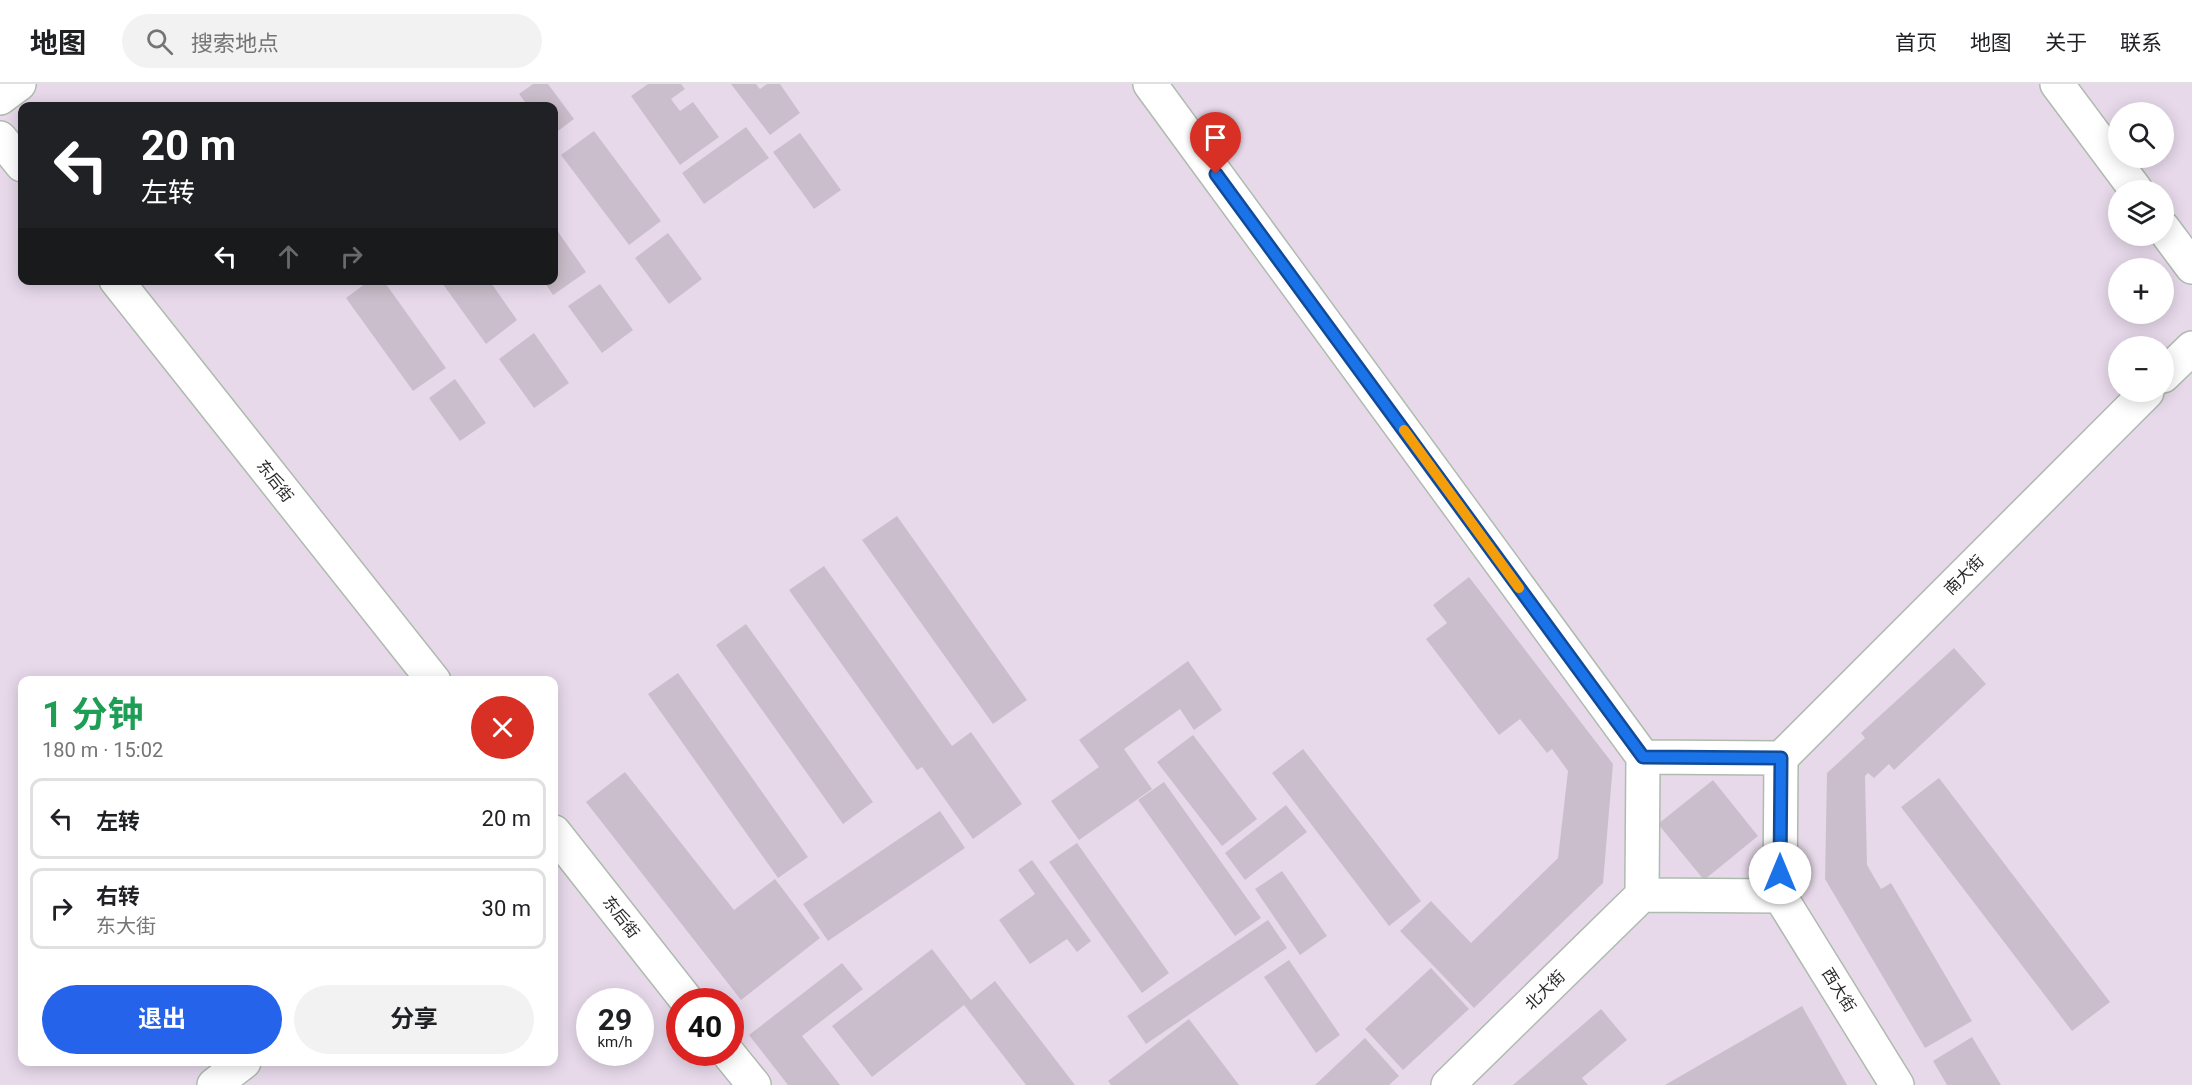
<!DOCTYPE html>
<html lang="zh">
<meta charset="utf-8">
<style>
:root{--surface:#fff;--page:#f2f2f2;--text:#202124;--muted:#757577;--line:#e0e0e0;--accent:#2563eb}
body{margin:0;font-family:Roboto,"Noto Sans SC",sans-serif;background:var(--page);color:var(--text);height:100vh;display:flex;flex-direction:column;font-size:22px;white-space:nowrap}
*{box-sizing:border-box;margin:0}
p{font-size:20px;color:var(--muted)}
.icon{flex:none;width:33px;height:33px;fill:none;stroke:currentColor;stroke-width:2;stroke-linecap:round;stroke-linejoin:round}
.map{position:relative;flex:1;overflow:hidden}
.side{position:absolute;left:18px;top:592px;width:540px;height:390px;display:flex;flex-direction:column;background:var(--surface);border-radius:12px;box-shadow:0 3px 15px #0003}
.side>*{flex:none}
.banner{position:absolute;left:18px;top:18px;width:540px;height:183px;border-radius:12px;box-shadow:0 3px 15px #0003;background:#202124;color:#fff;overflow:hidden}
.controls{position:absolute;left:2108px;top:18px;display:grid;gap:12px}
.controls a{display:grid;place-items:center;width:66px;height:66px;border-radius:50%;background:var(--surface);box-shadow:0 3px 15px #0003;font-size:30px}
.speed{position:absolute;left:576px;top:904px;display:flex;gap:12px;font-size:30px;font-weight:700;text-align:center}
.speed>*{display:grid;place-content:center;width:78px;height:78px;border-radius:50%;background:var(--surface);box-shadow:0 3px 15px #0003;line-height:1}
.speed small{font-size:15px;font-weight:400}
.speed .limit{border:9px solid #d22;background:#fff;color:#111}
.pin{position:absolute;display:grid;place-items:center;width:51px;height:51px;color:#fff;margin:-62px -26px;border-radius:50% 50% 50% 0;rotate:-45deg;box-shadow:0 0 6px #0007}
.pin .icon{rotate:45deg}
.me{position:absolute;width:66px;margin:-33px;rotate:0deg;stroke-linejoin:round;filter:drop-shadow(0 0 4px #0008)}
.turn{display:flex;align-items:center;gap:21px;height:126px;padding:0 24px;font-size:27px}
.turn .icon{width:78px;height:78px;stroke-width:2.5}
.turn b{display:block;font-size:42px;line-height:51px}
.lanes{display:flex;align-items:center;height:57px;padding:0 24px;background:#0003;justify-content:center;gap:30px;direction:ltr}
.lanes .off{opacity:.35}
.round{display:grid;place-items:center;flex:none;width:63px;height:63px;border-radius:32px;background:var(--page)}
.headline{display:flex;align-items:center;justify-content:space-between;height:102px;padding:0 24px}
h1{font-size:36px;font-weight:700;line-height:45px;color:#1e9e55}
.button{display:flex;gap:12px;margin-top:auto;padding:12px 24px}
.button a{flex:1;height:69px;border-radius:36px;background:var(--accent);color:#fff;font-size:24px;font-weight:700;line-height:69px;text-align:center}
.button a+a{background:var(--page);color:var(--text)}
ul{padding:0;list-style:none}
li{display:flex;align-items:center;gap:18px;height:81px;margin:0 12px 9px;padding:0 12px;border:3px solid var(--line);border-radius:12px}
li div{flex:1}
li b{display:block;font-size:22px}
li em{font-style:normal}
header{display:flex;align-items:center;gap:36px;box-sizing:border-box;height:84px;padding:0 30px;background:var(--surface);border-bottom:2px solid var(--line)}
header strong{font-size:28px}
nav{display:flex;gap:33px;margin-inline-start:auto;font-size:21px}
.search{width:420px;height:54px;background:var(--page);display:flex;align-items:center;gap:15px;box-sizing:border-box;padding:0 21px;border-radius:33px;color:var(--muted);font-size:22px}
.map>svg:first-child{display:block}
.building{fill:#cbbecc}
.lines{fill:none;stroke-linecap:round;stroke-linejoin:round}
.minor-casing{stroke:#aebbae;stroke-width:36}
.minor{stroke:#fff;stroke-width:33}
.route-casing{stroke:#114b97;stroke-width:15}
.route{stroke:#1a73e8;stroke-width:10}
.slow{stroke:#f59e0b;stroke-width:10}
.labels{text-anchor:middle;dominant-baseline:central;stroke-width:6;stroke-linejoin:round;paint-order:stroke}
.street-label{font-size:16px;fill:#282828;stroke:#fff}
</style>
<header>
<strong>地图</strong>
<div class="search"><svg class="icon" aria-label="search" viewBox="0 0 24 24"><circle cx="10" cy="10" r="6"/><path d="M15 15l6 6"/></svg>搜索地点</div>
<nav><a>首页</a><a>地图</a><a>关于</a><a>联系</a></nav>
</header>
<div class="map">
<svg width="2192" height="1001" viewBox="0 0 2192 1001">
<rect width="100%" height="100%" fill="#e7d9ea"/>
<path class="building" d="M533,0h15l26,35 -20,15v-28h-26l-9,-12z
M648,0h33l4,5 -14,10 9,12 13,-9 26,35 -39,28 -49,-69z
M731,0h25l4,5 7,-5h13l20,29 -30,22z
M746,43l23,31 -65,46 -22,-31z
M594,47l67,90 -32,24 -68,-90z
M800,49l41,57 -27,19 -41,-57z
M554,142l32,46 -33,23 -10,-15h11z
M668,149l34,46 -33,25 -34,-46z
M370,196h13l63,88 -33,23 -67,-93z
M440,196h49l28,40 -31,24z
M600,200l33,46 -31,23 -34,-47z
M534,249l35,50 -35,25 -35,-49z
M455,295l31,44 -26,18 -31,-43z
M897,432l130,184 -34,24 -131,-184z
M824,482l128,180 19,-14 51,72 -49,35 -51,-72 -5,3 -128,-180z
M1469,493l144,187 -10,119 -129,125 -74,-77 31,-30 40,42 87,-85 10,-87 -16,-22 -5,4 -27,-34 -21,16 -73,-96 21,-16 -14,-18z
M746,540l127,178 -30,22 -127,-179z
M1954,564l32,36 -92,86 -5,-6 -15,14 -6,-5 -3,3 2,89 14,24 10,-6 81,138 -47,27 -100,-169 2,-106 38,-35 -4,-5z
M1188,577l34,49 -28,20 -14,-21 -56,40 28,40 -73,51 -28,-39 48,-34 -20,-27z
M678,589l130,184 -30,21 -130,-184z
M1193,651l64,84 -35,27 -65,-84z
M1303,665l118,152 -32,25 -117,-153z
M625,688l109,138 41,-31 45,59 -79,62 -155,-198z
M1939,694l171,224 -38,29 -171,-224z
M1713,696l45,56 -54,44 -46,-56z
M1164,698l97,136 -26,18 -97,-136z
M1286,721l21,27 -62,48 -20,-27z
M940,727l25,37 -137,93 -25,-37z
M1077,759l92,130 -27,20 -93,-131z
M1032,776l59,81 -14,11 -10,-13 -37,25 -31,-44 36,-26 -17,-24z
M1282,787l45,65 -27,19 -45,-66z
M1268,836l19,28 -141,96 -19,-28z
M932,865l39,51 24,-19 80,104h-49l-62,-80 -92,72 -40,-51z
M1289,876l51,75 -24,18 -52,-76z
M842,879l21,26 -61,47 38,49h-52l-39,-50z
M1431,884l38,41 -66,61 -38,-41z
M1802,922l45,79h-182z
M1601,925l26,31 -45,38 6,7h-75z
M1189,935l50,66h-128l-3,-4z
M1972,953l29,48h-54l-14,-24z
M1365,954l34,38 -10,9h-74z"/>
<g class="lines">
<g class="minor-casing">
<path id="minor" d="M1150,0l493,673
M2057,0l79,106
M0,14l19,-14
M0,54l22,27
M2163,144l29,39
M116,196l318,401
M2163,292l29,-28
M1643,673l138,1 -1,138 -138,-1z
M1781,674l366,-366
M554,748l134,170
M1780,812l117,189
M728,969l26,32
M214,1001l30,-23
M1448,1001l194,-190"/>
</g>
<use href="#minor" class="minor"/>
</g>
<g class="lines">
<g class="route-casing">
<path id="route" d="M1216,90l427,583 138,1 -1,115"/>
</g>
<use href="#route" class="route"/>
<path class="slow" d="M1404,346l115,158"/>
</g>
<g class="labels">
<g class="street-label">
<text transform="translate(275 397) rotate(52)">东后街</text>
<text transform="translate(1964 491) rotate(-45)">南大街</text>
<text transform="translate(621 833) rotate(52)">东后街</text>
<text transform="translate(1545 906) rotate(-44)">北大街</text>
<text transform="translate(1839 906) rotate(58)">西大街</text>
</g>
</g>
</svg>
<div class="controls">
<a><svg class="icon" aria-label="search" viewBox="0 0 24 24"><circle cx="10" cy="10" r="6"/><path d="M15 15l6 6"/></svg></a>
<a><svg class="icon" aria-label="layers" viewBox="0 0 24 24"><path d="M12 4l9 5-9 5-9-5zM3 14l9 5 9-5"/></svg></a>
<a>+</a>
<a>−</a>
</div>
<div class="speed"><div>29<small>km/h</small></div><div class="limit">40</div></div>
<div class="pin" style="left:1216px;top:90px;background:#d93025"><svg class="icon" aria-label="arrive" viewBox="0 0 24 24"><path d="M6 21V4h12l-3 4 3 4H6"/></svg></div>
<svg class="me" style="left:1780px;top:789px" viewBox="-20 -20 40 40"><circle r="19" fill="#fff"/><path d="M0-13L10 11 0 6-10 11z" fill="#1a73e8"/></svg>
<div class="banner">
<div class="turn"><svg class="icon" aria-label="left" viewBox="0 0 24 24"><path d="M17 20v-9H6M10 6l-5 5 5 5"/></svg><div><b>20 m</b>左转</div></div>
<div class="lanes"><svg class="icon" aria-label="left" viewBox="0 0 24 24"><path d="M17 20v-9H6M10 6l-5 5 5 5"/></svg><svg class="icon off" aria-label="ahead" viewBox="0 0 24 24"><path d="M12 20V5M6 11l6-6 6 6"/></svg><svg class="icon off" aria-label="right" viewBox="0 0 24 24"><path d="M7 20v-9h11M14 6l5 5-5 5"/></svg></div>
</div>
<section class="side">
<div class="headline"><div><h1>1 分钟</h1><p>180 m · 15:02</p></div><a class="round" style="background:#d93025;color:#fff"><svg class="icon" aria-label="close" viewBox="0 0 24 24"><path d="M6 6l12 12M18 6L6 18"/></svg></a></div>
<ul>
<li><svg class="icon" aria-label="left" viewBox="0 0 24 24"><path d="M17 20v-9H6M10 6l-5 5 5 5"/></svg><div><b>左转</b></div><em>20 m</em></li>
<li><svg class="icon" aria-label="right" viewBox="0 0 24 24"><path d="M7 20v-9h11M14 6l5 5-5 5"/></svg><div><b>右转</b><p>东大街</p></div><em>30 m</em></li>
</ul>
<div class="button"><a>退出</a><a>分享</a></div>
</section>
</div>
